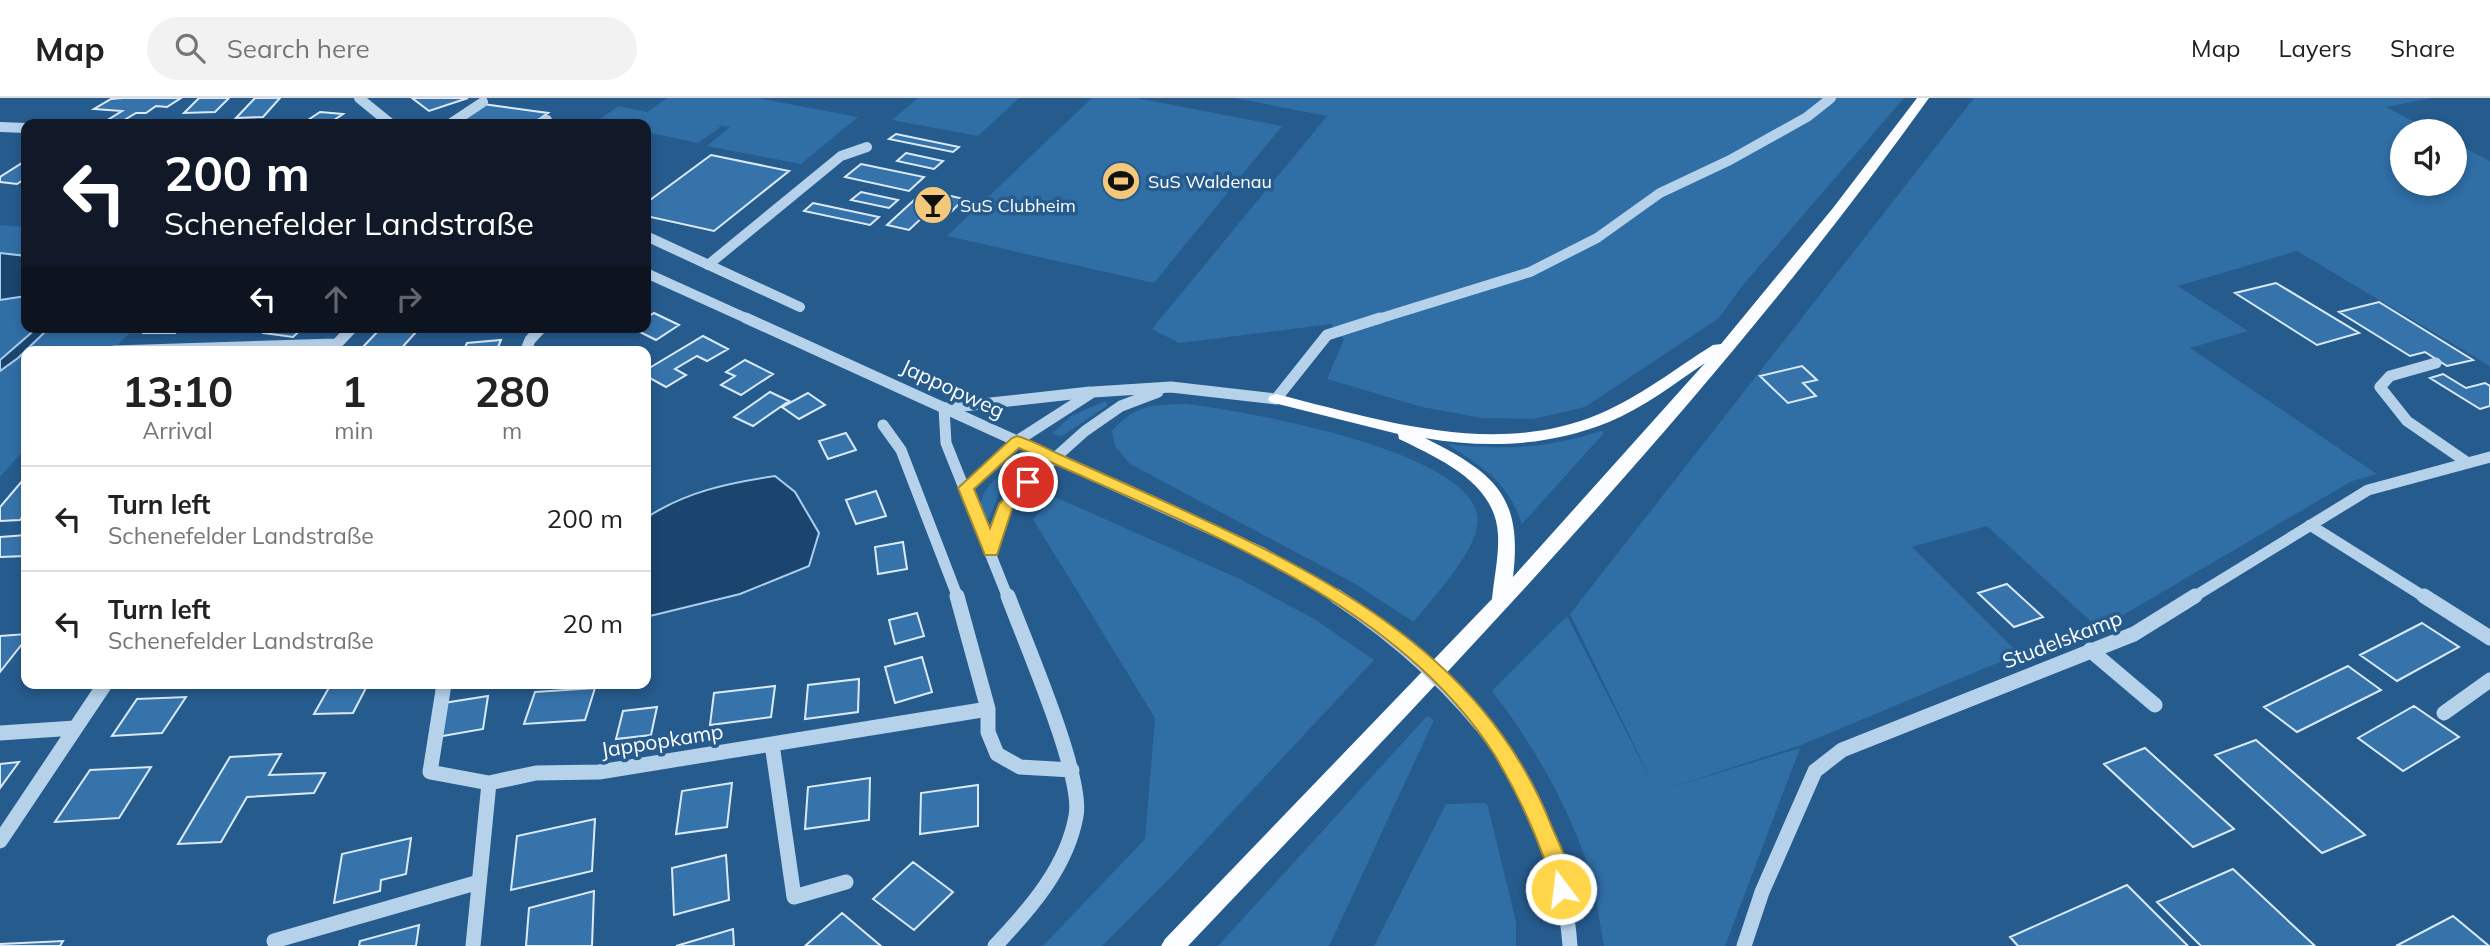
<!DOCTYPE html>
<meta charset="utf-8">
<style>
:root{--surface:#fff;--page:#f2f2f2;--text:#222;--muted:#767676;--line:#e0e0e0}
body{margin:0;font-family:Mulish,sans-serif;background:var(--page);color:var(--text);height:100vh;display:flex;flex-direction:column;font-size:26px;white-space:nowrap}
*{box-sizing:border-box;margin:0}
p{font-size:23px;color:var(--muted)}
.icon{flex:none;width:38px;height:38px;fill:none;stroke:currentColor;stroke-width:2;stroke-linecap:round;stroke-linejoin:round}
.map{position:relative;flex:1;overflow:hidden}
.panel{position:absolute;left:21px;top:248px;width:630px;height:343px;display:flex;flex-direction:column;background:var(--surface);border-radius:14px;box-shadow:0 4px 10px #0003}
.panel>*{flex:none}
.banner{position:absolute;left:21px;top:21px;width:630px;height:214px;border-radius:14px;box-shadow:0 4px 10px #0003;background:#111827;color:#fff;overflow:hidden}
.tools{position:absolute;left:2390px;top:21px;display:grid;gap:14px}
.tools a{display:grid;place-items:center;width:77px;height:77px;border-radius:50%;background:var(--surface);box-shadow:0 4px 10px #0003;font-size:35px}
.pin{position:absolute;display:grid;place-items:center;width:60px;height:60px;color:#fff;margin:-30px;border:4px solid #fff;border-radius:50%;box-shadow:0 2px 7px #0007}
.me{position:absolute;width:77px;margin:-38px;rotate:345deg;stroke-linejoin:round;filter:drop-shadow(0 0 5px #0008)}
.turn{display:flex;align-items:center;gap:24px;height:147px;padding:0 28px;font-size:32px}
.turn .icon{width:91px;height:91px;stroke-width:2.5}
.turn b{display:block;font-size:49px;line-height:60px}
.lanes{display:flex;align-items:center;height:66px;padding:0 28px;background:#0003;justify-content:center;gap:35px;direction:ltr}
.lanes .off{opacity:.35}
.eta{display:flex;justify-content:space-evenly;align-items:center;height:119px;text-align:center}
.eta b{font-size:42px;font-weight:700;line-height:49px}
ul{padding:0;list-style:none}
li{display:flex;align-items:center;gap:21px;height:105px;padding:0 28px;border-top:2px solid var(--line)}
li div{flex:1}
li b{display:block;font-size:26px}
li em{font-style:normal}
header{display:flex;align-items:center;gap:42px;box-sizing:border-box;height:98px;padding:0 35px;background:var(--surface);border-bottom:2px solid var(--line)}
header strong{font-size:33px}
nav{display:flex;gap:38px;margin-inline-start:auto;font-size:24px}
.search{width:490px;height:63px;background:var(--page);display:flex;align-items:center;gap:18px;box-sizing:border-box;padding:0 24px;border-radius:38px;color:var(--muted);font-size:26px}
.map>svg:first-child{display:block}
.green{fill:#306ea6}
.water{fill:#1b456e;stroke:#aaceec;stroke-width:2}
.building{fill:#3673ab;stroke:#dbeaf8;stroke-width:2}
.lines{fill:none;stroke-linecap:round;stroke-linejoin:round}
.minor-far2{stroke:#b6d2eb;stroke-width:10}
.minor-far1{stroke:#b6d2eb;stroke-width:11}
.minor{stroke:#b6d2eb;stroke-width:15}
.major{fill:#fafcff;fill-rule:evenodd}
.minor-bridge-far1{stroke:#b6d2eb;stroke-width:11}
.minor-bridge{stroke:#b6d2eb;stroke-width:15}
.route{fill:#ffd54a;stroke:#a68a30;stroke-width:2}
.labels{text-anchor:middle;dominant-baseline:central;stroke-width:7;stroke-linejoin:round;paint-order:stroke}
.far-poi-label{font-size:18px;fill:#fff;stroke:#265b8e;text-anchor:start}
.street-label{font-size:21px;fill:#fff;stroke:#265b8e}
</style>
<header>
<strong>Map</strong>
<div class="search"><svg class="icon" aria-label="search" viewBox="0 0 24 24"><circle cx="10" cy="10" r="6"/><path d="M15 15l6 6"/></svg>Search here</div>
<nav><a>Map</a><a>Layers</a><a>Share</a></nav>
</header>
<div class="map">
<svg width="2490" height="848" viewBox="0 0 2490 848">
<rect width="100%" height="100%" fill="#265b8e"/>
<path class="green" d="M667,0h90l101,19 -57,47 -94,-18 23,-19 -14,-2 5,2 -23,16 -52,-11v-8l-51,-2 24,-16 28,6z
M918,0h101l-41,38 -86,-16z
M1092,0h44l146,28 -128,157 -207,-47z
M1234,0h670l-161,187 -24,33 -134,89 -52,12 -51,-1 -60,-11 -95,-28 17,-40 -13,-15 -152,19 -27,-14 175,-213z
M1974,0h458l-46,9 46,24h-29v53h52v-41l35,18v205l-193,-115 -119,35 70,45 -58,17 187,126 -25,7 -253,148 -112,-103 -75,21 107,107 -218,91 -135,44 134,-41 -75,198h-121c-5,-24 -7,-51 -14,-75 -22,-65 -56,-126 -98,-180l75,-75 90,176 -87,-178z
M0,127l26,2v29l-26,-3z
M26,198v31h12l-38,33v-60z
M50,229h86l-26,25h-84v95l-26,30v-106l18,-13z
M1105,303l3,4 -46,31 -10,-2 19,-18z
M1186,306c56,6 279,46 291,110 7,31 -45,84 -63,108l-62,-40 -222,-118 -15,-18 -3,-15c24,-27 40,-26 74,-27z
M1601,333l3,2 -82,91c-15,-43 -38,-56 -75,-80 60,6 96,5 154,-13z
M1001,376l12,6 -14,14 -10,25 -7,-4c-5,-19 6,-29 19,-41z
M1055,399l185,82 76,41 58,40 -202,216 -70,70h-59l102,-107 10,-121 -122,-199z
M1427,618l7,4 -105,226h-111z
M1487,705l29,119v24h-142l72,-142z"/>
<path class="water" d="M0,155l26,3v40l-26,4z
M38,229h12l-32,31 -18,13v-11z
M775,378l20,16 24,41 -10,33 -69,28 -94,23v-99c39,-26 82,-35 129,-42z"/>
<path class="building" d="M123,0h58l-14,9 -11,-1 -10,7h-10l-15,9 -15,-1 16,-10 -28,-2 17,-10z
M199,0h30l-14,14 -31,1z
M255,0h25l-17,19 -27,1z
M412,0h56l-39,13z
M483,6l65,9 -16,11h-45l-28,-4z
M320,14l23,2 -15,10h-26z
M896,36l63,13 -6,5 -64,-13z
M906,55l37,8 -9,8 -37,-8z
M711,57l78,16 -75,60 -68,-15v-13z
M22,65h4v15l-9,6 -17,-2v-5z
M861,66l63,13 -15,14 -64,-14z
M925,92l39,9 -17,17 -19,-4 -19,18 -22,-5z
M861,94l37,8 -9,8 -38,-8z
M813,105l66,14 -9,8 -66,-14z
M2276,185l83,50 -42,12 -82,-52z
M2379,204l94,58 -26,6 -22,-14 -15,4 -71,-44z
M654,215l25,12 -23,15 -26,-13h16v-9z
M150,229h30l-5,6h-31z
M221,229h30l-5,5h-30z
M271,229h33l-11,10 -29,-4z
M380,231l37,2 -19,21 -39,-1z
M703,238l25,13 -21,12 -10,-5 -22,13 11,6 -20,12 -20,-11v-6z
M501,242l-5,12h-33l4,-9z
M745,262l28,14 -32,21 -20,-10 14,-9 -9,-4z
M1802,268l15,14 -14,3 13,13 -28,7 -28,-27z
M2443,276l23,14 19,-5 5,3v20l-10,3 -50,-31z
M770,294l19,9 -36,25 -19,-9z
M808,295l17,12 -26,14 -17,-12z
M846,335l10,17 -28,9 -9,-18z
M23,382h3v33l-6,7 -20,1v-14z
M876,393l10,25 -30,8 -10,-24z
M26,437v21l-26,1v-20z
M903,444l4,27 -29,5 -3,-27z
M2007,486l36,33 -29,10 -36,-34z
M917,515l7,23 -29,8 -6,-24z
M2422,525l37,24 -62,34 -37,-26z
M26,536v5l-26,33v-36z
M922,559l10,35 -37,11 -10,-36z
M2348,568l33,24 -84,42 -33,-25z
M859,581l-1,33 -53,7 3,-34z
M331,586h37l-15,29 -39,1z
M775,588l-4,31 -61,8 4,-32z
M595,590l-10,32 -61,4 11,-32z
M488,598l-5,33 -46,8 7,-34z
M186,599l-24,36 -50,3 25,-37z
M2414,608l45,31 -56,34 -45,-33z
M657,609l-6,28 -35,4 7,-28z
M2256,642l109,95 -43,18 -107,-98z
M2145,650l89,81 -41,18 -89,-83z
M281,656l-12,21 56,-2 -11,20 -67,4 -26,45 -43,2 52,-87z
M19,664l-19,26v-24z
M151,669l-32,51 -64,4 35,-52z
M870,680l-1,42 -64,9 3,-42z
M732,685l-5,44 -51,7 6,-43z
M978,687v41l-58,8 1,-41z
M595,721l-3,52 -81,19 6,-54z
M411,740l-5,36 -25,6 -1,11 -46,12 8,-49z
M726,757l3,45 -55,15 -2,-47z
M913,764l40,30 -39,38 -41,-31z
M2233,771l82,77h-114l-44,-44z
M2127,787l61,61h-170l-8,-9z
M594,793l-2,55h-66l3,-38z
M842,815l39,33h-76z
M2453,818l36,30h-93z
M419,827l-3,21h-57l1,-5z
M733,831l1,17h-58z
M63,843l-3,5h-60v-2z"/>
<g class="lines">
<path class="minor-far2" d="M359,0l32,26
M450,26l33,-22
M538,26l9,-4
M0,29l26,1
M646,138l154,71
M708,167l133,-109 26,-9
M646,175l104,47
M1375,222l155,-48 67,-34 63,-45 70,-33 77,-43 24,-19"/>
<path class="minor-far1" d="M746,220l515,234 75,44
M332,251l21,-22
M114,253l221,-7
M525,254l5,-12 12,-13
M2436,265l-46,13 -10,11 27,34 61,42
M944,310l2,35 62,155
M945,310l145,-16
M883,327l18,25 57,148
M966,390l51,-47 76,-49 78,-5 105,12 51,-64 53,-17
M2310,427l116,73
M991,453l13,-44 24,-25 57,-51 36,-25 37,-14
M2192,500l176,-108 122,-33"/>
<path class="minor" d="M957,498l31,113v23l9,22 23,13 52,3
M2424,498l66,42
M2090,552l65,55
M444,586l-14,88 59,11 47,-10 63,-1 389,-63
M2444,615l46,-33
M0,635l75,-5
M772,646l22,153 52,-15
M1501,652c36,62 64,123 69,196
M0,743l105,-157
M274,843l205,-59
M473,848l16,-163
M995,848c35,-37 72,-79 81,-130 8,-40 -52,-176 -68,-220
M1744,848l18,-54 53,-121 27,-21 292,-116 61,-38"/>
<path class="major" d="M1917,0h12c-219,306 -483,576 -741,848h-27l4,-7 327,-340c2,-21 7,-43 6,-64 -2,-52 -58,-76 -99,-96l-1,-5 -128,-32 -2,-3 2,-3 6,-2c104,26 219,64 323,20 41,-17 77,-46 114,-69l8,-1 112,-136zM1705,265l-192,214c10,-82 -19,-104 -88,-139 62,11 125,8 184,-16 34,-14 65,-38 96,-59z"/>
<path class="minor-bridge-far1" d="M1336,498l3,2"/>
<path class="minor-bridge" d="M1336,498c65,43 119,92 165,154"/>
</g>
<path class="route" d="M1017,338c15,4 30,13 44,19 29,13 58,26 87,39 163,74 333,153 403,331 7,18 27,51 18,70l-8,3 -7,-3c-5,-10 -5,-20 -8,-31 -13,-38 -31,-75 -52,-110 -101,-158 -311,-231 -475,-306l-45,41 16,39 9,-24 24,-26h11l2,4 -24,27 -15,46h-12l-27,-67 54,-50z"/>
<defs>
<g id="stadium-disc" transform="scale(2.0125)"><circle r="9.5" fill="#f4c87b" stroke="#265b8e"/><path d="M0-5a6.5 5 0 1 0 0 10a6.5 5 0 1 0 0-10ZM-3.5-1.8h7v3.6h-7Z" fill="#111"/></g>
<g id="bar-disc" transform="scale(2.0125)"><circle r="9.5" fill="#f4c87b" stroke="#265b8e"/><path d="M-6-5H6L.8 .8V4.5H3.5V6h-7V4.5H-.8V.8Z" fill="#111"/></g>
</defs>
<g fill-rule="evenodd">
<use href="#stadium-disc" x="1121" y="83"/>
<use href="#bar-disc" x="933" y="107"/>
</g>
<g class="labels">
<g class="far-poi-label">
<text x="1148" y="83">SuS Waldenau</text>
<text x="960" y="107">SuS Clubheim</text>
</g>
<g class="street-label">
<text transform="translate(953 290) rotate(25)">Jappopweg</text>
<text transform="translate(2062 541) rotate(-21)">Studelskamp</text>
<text transform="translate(662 642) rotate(-9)">Jappopkamp</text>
</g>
</g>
</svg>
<div class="tools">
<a><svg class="icon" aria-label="sound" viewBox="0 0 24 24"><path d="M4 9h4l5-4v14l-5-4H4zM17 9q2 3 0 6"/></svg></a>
</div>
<div class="pin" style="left:1028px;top:384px;background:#d93025"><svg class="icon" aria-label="arrive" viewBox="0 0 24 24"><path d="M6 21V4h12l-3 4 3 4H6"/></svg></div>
<svg class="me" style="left:1561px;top:791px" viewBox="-20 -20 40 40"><circle r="17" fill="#ffd54a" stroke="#fff" stroke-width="3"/><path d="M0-11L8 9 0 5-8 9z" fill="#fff"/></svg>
<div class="banner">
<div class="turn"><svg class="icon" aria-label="left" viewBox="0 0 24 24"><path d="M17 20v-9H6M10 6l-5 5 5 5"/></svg><div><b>200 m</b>Schenefelder Landstraße</div></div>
<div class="lanes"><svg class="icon" aria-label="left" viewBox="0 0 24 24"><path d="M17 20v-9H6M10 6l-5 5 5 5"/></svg><svg class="icon off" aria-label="ahead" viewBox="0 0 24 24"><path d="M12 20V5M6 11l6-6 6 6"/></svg><svg class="icon off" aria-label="right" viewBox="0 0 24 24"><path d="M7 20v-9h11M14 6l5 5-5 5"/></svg></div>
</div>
<section class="panel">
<div class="eta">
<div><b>13:10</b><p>Arrival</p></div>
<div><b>1</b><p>min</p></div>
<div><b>280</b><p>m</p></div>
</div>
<ul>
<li><svg class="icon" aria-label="left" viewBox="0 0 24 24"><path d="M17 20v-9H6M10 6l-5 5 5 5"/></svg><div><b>Turn left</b><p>Schenefelder Landstraße</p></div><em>200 m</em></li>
<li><svg class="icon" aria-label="left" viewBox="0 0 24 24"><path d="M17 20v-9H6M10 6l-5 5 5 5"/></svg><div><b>Turn left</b><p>Schenefelder Landstraße</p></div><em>20 m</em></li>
</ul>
</section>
</div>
